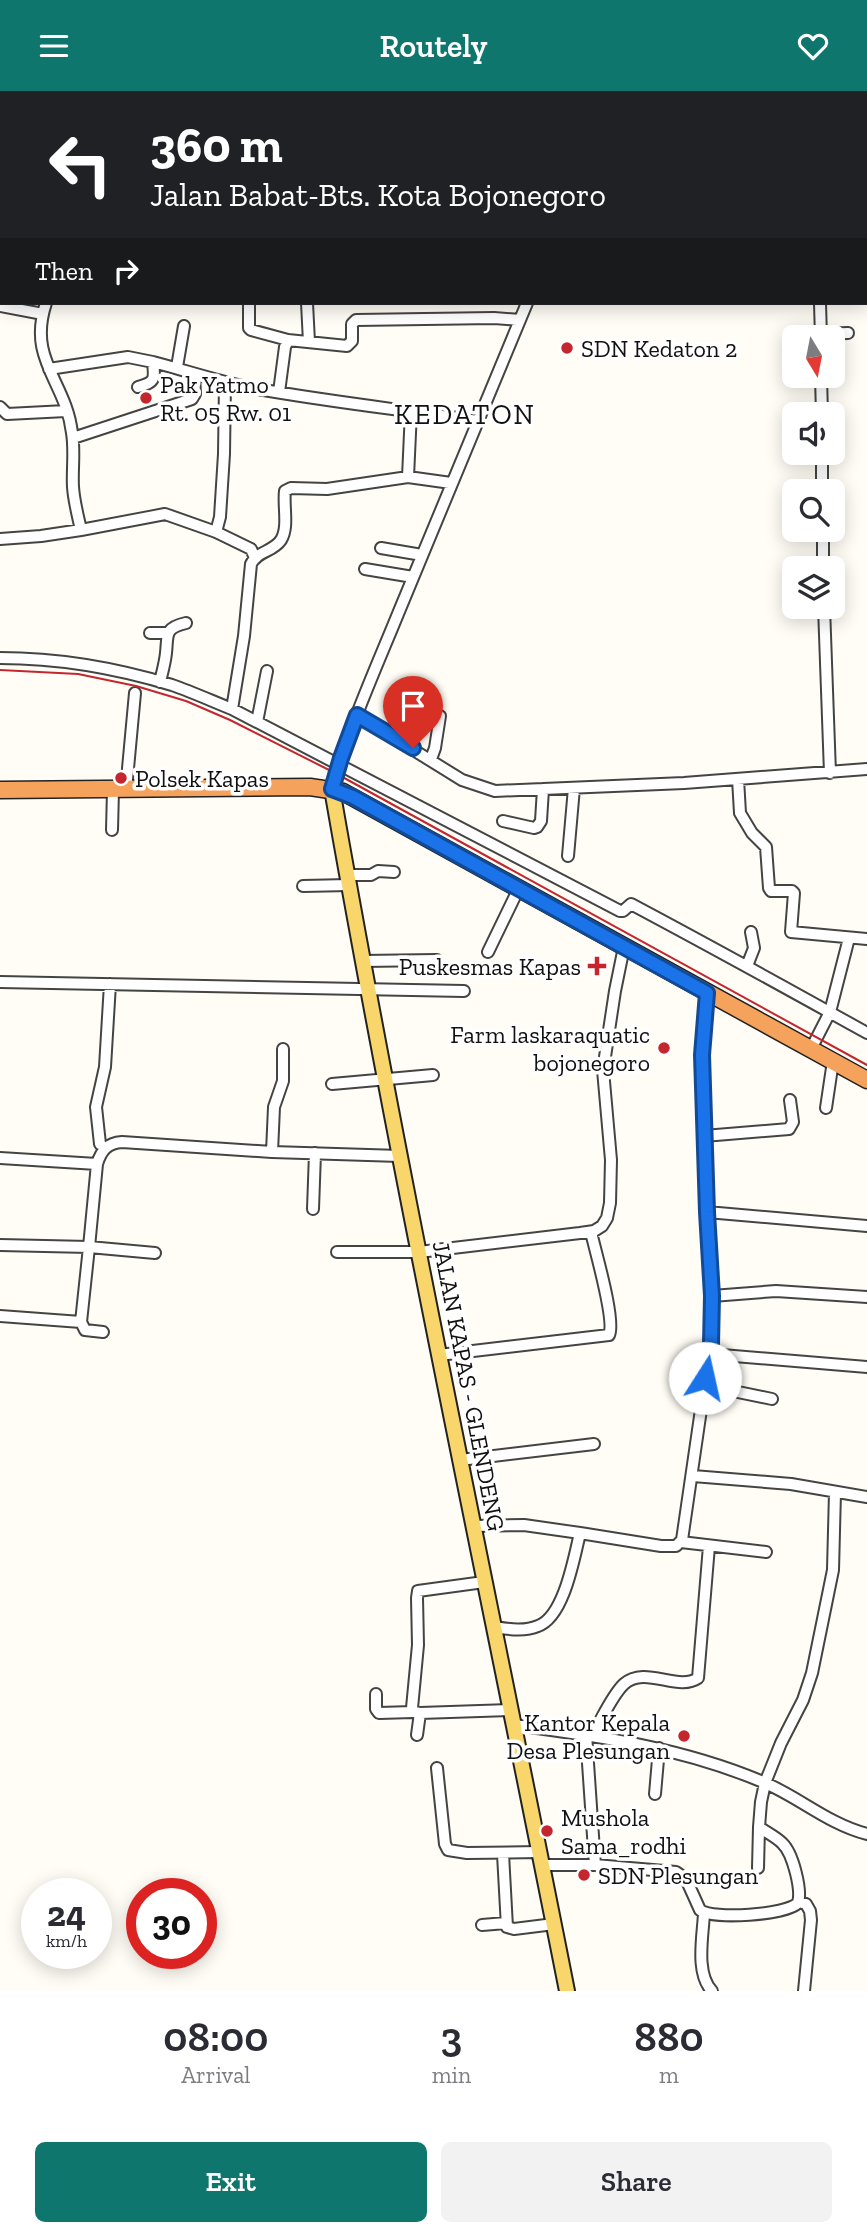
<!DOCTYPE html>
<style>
:root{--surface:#fff;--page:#f2f2f3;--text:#2b2b33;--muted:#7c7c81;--accent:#0f766e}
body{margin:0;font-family:"Zilla Slab",serif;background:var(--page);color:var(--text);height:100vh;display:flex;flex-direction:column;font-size:26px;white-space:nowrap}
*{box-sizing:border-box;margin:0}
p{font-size:23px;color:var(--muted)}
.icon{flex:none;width:38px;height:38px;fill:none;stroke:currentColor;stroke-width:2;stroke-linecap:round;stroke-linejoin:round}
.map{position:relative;height:1900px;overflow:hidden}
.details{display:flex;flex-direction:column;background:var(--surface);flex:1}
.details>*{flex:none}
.top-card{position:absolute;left:0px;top:0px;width:868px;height:214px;box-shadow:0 4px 18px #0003;background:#202124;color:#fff;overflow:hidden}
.needle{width:46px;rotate:170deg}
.tools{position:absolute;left:782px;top:234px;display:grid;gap:14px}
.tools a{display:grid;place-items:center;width:63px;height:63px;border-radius:10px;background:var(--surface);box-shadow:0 4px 18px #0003;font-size:35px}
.speed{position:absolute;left:21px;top:1787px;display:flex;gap:14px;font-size:35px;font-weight:700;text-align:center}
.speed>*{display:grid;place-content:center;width:91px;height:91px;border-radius:50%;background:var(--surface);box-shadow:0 4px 18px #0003;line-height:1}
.speed small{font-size:18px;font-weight:400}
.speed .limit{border:10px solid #d22;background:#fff;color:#111}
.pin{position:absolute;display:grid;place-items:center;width:60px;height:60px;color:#fff;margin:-72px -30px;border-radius:50% 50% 50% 0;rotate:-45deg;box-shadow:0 0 7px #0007}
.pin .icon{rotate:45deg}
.me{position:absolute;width:77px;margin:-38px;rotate:10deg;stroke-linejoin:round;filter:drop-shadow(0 0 5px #0008)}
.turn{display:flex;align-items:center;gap:24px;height:147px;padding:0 35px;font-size:32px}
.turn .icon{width:91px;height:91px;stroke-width:2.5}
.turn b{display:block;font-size:49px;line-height:60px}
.then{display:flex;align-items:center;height:66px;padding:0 35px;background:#0003;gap:14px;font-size:26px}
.eta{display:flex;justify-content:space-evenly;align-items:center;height:119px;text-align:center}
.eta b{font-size:42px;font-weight:600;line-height:49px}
.button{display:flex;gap:14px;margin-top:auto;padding:14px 35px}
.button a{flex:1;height:80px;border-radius:10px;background:var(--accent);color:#fff;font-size:28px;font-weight:600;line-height:80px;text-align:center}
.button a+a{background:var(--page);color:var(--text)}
header{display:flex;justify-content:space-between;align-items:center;height:91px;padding:0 35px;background:var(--accent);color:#fff;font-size:32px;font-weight:600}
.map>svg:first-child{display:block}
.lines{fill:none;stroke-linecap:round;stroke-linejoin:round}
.minor-casing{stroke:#444;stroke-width:14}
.major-casing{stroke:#222;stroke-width:18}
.highway-casing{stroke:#222;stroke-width:19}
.minor{stroke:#fff;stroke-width:10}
.major{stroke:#f9d66b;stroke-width:14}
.highway{stroke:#f5a25d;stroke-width:16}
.rail{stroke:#c4262e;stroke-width:2}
.route-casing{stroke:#114b97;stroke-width:18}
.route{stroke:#1a73e8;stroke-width:12}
.poi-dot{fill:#c4262e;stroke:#fff;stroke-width:2.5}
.labels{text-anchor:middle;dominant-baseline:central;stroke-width:7;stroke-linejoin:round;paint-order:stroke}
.poi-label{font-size:24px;fill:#111;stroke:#fff;text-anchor:start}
.street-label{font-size:24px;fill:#111;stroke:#fff}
.quarter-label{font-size:28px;letter-spacing:2px;fill:#111;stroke:#fff}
</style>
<header><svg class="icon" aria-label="menu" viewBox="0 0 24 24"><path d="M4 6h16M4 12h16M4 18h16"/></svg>Routely<svg class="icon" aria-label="heart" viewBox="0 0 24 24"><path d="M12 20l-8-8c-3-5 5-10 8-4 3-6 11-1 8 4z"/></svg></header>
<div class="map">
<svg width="867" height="1900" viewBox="0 0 867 1900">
<rect width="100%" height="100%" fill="#fffdf5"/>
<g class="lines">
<g class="minor-casing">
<path id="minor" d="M338,0v2
M720,0l2,2
M70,2l1,-2
M265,2v-2
M614,2l1,-2
M0,82h2
M46,212c-19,57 20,78 26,130 3,18 0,36 1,54 1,15 5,29 8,43
M249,212v25l2,2 37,10
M307,212l2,39
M820,212l1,35
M0,215l43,8
M821,243l27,-1
M177,276l7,-41
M49,278l79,-12 25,5
M821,285l1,39
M138,296c17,-5 17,-7 15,-25 35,9 69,21 105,27 73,13 147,21 220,32
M279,301l6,-45 3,-7 59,6 5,-5v-17l4,-4 138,-2 26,2
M0,316l7,7 59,-3
M73,347l119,-39 3,-5 -1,-20
M822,362v39
M408,386l43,6
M823,439v39
M216,441l4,-15 4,-63 1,-72
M0,448l41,-3 40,-6 84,-16 51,18 35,17 4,9
M381,457l41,7
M365,478l48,8
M824,516l6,166
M150,542h18
M0,567c58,0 116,10 172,27 20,7 40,16 60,24l388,202h3l8,-7c79,42 157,85 236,129
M160,591c2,-9 5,-19 6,-29 2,-18 -2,-25 20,-30
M232,618l12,-73 7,-72c6,-13 22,-12 30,-24 8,-13 2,-34 4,-49l6,-3 36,1 81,-12 3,-66
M357,624l105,65 33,11 189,-8 183,-14
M257,631l10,-51
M431,668l4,-11 5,-32
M738,688l2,34 12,20 14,14 3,41 2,3h21l2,2 -3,39 76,7
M332,698c17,-62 44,-121 68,-180 42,-102 84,-204 127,-306
M126,699l9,-97
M503,730l31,7 3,-1 4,-6 2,-32
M112,739l1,-40
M568,765l6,-68
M347,784h24l7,-4 16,1
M303,795l46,-1
M488,861l30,-62
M362,870l75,-1
M747,875l7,-18 -3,-16
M0,891l464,9
M811,958l19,-37 19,-74
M332,993l101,-9
M826,1017l7,-47
M704,1045l85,-7 4,-7 -3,-22
M100,1053l-4,-37 9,-40 5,-83
M272,1061l2,-45 9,-26v-32
M0,1067l97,6c4,-13 10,-21 25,-22l150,10 128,4
M313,1118l2,-56
M707,1121l160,14
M0,1154l89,2 8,-83
M337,1161h82l161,-19 14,-2 8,-5 5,-8 3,-15 1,-43 -8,-90 12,-79 9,-44
M712,1205l64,-5 91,6
M0,1225l81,6 8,-75 66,6
M81,1231l4,8 18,2
M710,1263l157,13
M439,1264l170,-20c7,-14 -14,-85 -18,-103
M704,1294l68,14
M460,1369l134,-16
M693,1385l98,8 76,13
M473,1435l51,-1 56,8
M681,1451l85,10
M484,1491l-66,9 -1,7 1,47 -6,63 2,4 6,1 91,-3
M494,1536c14,2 30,5 44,-1 26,-9 36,-68 42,-93l81,13h15l6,-6 30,-206v-38l-5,-84 -5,-157 5,-62
M376,1603v15l3,4 34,-1
M514,1634c85,11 169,23 249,57 36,15 65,42 104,52
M586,1643l9,131
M417,1644l3,-22
M592,1644c9,-14 20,-40 32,-51 21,-19 54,8 74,-6l11,-132
M437,1677l8,76 3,6 19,3 73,-1
M655,1703l4,-46
M503,1763l4,73 7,2 40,-5
M543,1774h52l81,7 10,7 14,31c13,10 86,5 98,-7 4,-13 -5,-50 -16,-60 -6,-6 -16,-11 -23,-16l2,-25 4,-19 16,-40 22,-43 9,-27 21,-103 2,-78
M758,1777l1,-41
M799,1811l7,2 4,7 1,9 -7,71
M704,1822c-1,23 -9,60 8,78
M482,1834l24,-2"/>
</g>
<g class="major-casing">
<path id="major" d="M332,698c70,402 156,801 235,1202"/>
</g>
<g class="highway-casing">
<path id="highway" d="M0,699l310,-3 33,5 524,288"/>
</g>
<use href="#minor" class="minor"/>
<use href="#major" class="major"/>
<use href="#highway" class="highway"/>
<path class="rail" d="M0,579l78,4 58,12 50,15 44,19 107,54 530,291"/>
</g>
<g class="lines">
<g class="route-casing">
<path id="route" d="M413,657l-56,-33 -16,43 -9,31 21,8 354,196 -5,62 5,157 5,84 -1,48 -6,34"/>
</g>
<use href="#route" class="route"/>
</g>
<g class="poi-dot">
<circle cx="567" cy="257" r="7"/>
<circle cx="146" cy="307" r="7"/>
<circle cx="121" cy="687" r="7"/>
<path d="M593.5 864.5h7v7h7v7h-7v7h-7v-7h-7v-7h7z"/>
<circle cx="664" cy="957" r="7"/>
<circle cx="684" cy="1645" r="7"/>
<circle cx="547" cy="1740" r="7"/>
<circle cx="584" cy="1784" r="7"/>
</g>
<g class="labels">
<g class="poi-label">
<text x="581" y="257">SDN Kedaton 2</text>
<text x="160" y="293">Pak Yatmo<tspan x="160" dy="28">Rt. 05 Rw. 01</tspan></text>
<text x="135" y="687">Polsek Kapas</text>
<text x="581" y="875" text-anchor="end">Puskesmas Kapas</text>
<text x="650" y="943" text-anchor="end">Farm laskaraquatic<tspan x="650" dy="28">bojonegoro</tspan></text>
<text x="670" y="1631" text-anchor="end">Kantor Kepala<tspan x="670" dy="28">Desa Plesungan</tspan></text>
<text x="561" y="1726">Mushola<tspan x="561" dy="28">Sama_rodhi</tspan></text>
<text x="598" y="1784">SDN Plesungan</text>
</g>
<g class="street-label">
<text transform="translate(469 1295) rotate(79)">JALAN KAPAS - GLENDENG</text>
</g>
<g class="quarter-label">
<text x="465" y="323">KEDATON</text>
</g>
</g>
</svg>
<div class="tools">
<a><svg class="needle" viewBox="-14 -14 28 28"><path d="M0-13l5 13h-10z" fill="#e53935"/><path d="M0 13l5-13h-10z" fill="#7c7c81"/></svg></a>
<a><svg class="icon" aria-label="sound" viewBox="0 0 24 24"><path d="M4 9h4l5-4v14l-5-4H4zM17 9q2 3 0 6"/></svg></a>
<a><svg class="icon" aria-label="search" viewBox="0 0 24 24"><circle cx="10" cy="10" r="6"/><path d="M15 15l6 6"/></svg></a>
<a><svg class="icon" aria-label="layers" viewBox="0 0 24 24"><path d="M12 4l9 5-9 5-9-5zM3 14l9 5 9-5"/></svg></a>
</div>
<div class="speed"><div>24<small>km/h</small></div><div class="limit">30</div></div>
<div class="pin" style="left:413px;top:657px;background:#d93025"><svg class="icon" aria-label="arrive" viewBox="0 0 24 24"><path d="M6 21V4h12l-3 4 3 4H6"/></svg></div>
<svg class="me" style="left:705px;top:1287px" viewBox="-20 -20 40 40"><circle r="19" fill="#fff"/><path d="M0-13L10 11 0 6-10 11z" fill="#1a73e8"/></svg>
<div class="top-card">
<div class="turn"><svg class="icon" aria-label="left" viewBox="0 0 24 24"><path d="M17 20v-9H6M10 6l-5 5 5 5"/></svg><div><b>360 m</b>Jalan Babat-Bts. Kota Bojonegoro</div></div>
<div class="then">Then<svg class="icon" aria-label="right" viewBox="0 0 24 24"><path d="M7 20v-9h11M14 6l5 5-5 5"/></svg></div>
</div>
</div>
<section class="details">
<div class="eta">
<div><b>08:00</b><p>Arrival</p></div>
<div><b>3</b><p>min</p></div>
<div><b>880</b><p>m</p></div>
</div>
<div class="button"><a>Exit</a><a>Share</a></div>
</section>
